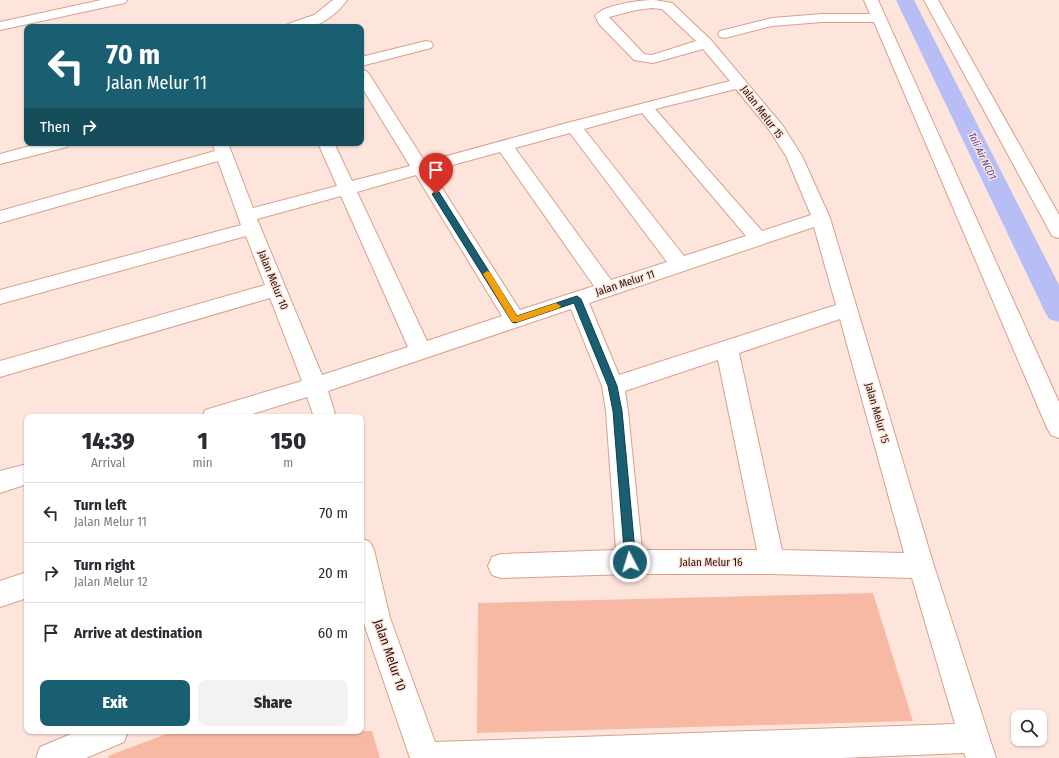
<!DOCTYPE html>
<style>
:root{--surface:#fff;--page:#f2f2f3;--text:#2b2b33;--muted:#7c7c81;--line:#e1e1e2;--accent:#195f71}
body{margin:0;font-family:"Fira Sans Condensed",sans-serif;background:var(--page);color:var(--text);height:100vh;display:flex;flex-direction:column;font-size:15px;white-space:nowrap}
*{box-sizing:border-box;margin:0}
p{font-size:13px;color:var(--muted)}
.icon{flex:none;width:22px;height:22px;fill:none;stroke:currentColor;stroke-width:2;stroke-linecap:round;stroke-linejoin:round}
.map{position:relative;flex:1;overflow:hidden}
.panel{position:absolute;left:24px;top:414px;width:340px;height:320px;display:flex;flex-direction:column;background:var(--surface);border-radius:8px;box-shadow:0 1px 3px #0004}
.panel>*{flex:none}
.banner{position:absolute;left:24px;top:24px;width:340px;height:122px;border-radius:8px;box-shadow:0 1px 3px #0004;background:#195f71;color:#fff;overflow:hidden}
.fabs{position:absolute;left:1011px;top:710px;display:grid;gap:8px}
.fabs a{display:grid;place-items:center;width:36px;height:36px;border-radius:8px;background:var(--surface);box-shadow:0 1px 3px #0004;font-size:20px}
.pin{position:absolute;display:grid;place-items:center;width:34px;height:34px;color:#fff;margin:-41px -17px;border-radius:50% 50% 50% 0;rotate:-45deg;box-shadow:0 0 4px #0007}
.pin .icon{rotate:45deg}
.me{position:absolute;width:44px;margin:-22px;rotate:355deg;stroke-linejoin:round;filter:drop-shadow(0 0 3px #0008)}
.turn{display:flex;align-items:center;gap:14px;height:84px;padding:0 16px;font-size:18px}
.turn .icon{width:52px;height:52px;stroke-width:2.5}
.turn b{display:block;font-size:28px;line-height:34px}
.then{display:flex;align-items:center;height:38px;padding:0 16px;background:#0003;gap:8px;font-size:15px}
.eta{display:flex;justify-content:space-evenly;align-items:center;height:68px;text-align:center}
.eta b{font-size:24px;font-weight:800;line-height:28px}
.button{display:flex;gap:8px;margin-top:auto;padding:8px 16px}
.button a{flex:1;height:46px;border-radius:8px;background:var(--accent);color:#fff;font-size:16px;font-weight:800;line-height:46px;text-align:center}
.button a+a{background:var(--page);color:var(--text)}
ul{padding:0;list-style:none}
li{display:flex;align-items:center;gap:12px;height:60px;padding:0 16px;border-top:1px solid var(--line)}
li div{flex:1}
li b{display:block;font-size:15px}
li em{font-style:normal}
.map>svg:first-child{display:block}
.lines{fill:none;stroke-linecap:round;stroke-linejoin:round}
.canal{fill:#b7bef6;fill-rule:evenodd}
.building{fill:#f8b9a4}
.minor-casing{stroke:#d99f8c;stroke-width:2}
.minor{fill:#fff;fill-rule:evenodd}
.route{fill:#195f71;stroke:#103e49}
.slow{fill:#f59e0b}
.labels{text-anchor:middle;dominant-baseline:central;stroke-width:3;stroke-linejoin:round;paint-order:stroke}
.far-water-label{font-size:10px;font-style:italic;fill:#444596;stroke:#fee5dc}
.street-label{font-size:11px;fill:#27120b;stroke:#fee5dc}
.near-street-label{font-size:13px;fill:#27120b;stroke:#fee5dc}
</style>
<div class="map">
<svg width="1059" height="758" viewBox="0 0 1059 758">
<rect width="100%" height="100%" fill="#fee5dc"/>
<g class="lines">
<path class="canal" d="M896,0h18l145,285v37l-10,-3 -4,-7z"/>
</g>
<path class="building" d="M873,593l40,128 -436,12 1,-130z
M174,731h198l8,27h-271l-1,-2z"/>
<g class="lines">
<g class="minor-casing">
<path id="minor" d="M101,0h26l-2,3 -5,1 -120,26v-8z
M333,0h14c-8,12 -24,25 -39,27 -7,1 -15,0 -22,0l2,-3 26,-9z
M654,0l18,3 39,37 72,86 19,30 28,62 104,348 62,192h-30l-2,-5 -123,5h-431l-48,-140 -1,-6v-74l9,4 4,8 16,68 45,124 520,-18 -43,-146 -140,-4h-142l-129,4 -9,-3 -4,-9 4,-9 9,-3 115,-4 -10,-139 -4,-25 -31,-77 -243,82 8,26h-22l-7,-20 -64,20h-41l3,-7 97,-29 -32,-83 -270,79v-16l265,-76 -19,-49 -246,68v-14l241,-65 -23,-64 -218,62v-12l215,-60 -3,-8h16l25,65 84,-22 -19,-43h16l18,38 58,-15 -49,-80v-17l5,2 3,3 56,88 142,-39 163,-42 -27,-32 -50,14 -19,-3 -35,-36 -4,-8c7,-11 45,-16 59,-16zM652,8l10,1 34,32 -44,14 -8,-1 -35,-37 27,-7zM736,89l34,42 16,25 25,59 -49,16 -107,-122zM642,113l104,123 -62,20 -100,-127zM570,133l97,129 -56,18 -96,-132zM500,152l94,134 -74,24 -89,-139zM416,175l86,141 -75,25 -70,-149zM341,196l67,151 -86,28 -65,-156zM814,227l22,78 -217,70 -30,-72zM840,319l64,234 -122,-3 -43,-197zM718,360l39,190h-115l-14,-139 -3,-20z
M864,0h14l181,402v36l-8,-3 -4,-7 -173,-406h-52l-50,4 -47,12 -5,-1 -2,-3 2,-3 52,-13 50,-4h48z
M924,0h14l121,215v23l-7,-2 -2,-4z
M426,41l5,1 2,3 -2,3 -70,18v-9z
M41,143h28l-2,4 -67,17v-10z
M27,464v20l-27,9v-22z
M27,572v26l-27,9v-26z
M78,731h50l-4,11 -38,16h-50l4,-11z"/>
</g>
<use href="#minor" class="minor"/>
</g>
<path class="route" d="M436,191l3,1 78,124 60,-20 4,3 36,87 5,25 14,151 -2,4 -4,1 -4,-1 -1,-4 -12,-151 -5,-25 -34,-83 -59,20 -3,-1 -80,-128z"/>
<path class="slow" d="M487,271l3,1 27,44 39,-13 5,3 -2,2 -41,14h-6l-29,-48z"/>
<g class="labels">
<g class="far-water-label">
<text transform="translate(982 156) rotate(64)">Tali Air NCD1</text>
</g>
<g class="street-label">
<text transform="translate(762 112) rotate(53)">Jalan Melur 15</text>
<text transform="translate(273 280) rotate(68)">Jalan Melur 10</text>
<text transform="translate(625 283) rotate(-18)">Jalan Melur 11</text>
<text transform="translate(877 413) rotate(74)">Jalan Melur 15</text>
<text x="711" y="562">Jalan Melur 16</text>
</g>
<g class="near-street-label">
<text transform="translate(390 655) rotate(71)">Jalan Melur 10</text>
</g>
</g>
</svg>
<div class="fabs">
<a><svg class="icon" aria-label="search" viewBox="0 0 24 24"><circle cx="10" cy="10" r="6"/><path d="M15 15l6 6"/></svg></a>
</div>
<div class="pin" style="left:436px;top:194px;background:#d93025"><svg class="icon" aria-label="arrive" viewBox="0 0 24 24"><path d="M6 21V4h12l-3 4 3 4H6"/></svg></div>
<svg class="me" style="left:630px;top:562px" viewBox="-20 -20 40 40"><circle r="17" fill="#195f71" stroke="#fff" stroke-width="3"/><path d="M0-11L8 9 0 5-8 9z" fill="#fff"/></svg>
<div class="banner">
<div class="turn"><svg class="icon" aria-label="left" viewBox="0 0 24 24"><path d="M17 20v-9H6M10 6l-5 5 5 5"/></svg><div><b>70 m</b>Jalan Melur 11</div></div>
<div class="then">Then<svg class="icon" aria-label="right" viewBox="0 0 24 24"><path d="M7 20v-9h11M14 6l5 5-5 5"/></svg></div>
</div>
<section class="panel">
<div class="eta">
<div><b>14:39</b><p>Arrival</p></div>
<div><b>1</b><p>min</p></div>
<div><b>150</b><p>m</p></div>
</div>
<ul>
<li><svg class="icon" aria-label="left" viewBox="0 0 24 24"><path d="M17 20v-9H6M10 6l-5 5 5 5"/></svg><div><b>Turn left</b><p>Jalan Melur 11</p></div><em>70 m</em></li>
<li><svg class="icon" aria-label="right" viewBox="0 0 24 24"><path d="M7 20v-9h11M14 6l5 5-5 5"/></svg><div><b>Turn right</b><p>Jalan Melur 12</p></div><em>20 m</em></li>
<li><svg class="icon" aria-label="arrive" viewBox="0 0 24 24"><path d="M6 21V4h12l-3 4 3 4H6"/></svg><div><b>Arrive at destination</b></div><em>60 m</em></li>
</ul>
<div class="button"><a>Exit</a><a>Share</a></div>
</section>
</div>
